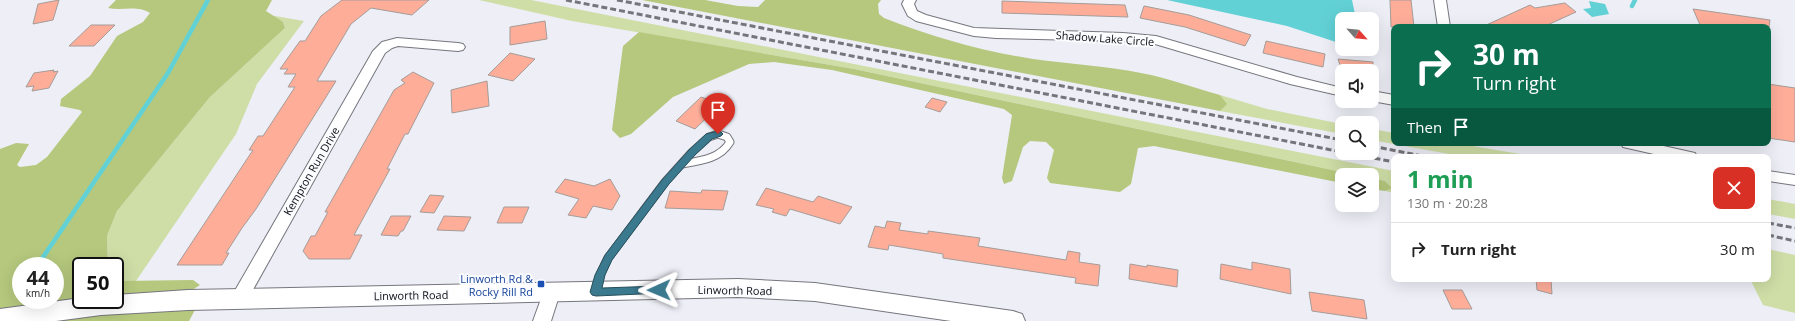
<!DOCTYPE html>
<meta charset="utf-8">
<style>
:root{--surface:#fff;--page:#f6f6f6;--text:#222;--muted:#767676;--line:#e0e0e0}
body{margin:0;font-family:"Open Sans",sans-serif;background:var(--page);color:var(--text);height:100vh;display:flex;flex-direction:column;font-size:15px;white-space:nowrap}
*{box-sizing:border-box;margin:0}
p{font-size:13px;color:var(--muted)}
.icon{flex:none;width:22px;height:22px;fill:none;stroke:currentColor;stroke-width:2;stroke-linecap:round;stroke-linejoin:round}
.map{position:relative;flex:1;overflow:hidden}
.side{position:absolute;left:1391px;top:154px;width:380px;height:128px;display:flex;flex-direction:column;background:var(--surface);border-radius:8px;box-shadow:0 4px 16px #0002}
.side>*{flex:none}
.banner{position:absolute;left:1391px;top:24px;width:380px;height:122px;border-radius:8px;box-shadow:0 4px 16px #0002;background:#0b6e4f;color:#fff;overflow:hidden}
.needle{width:26px;rotate:117deg}
.controls{position:absolute;left:1335px;top:12px;display:grid;gap:8px}
.controls a{display:grid;place-items:center;width:44px;height:44px;border-radius:8px;background:var(--surface);box-shadow:0 4px 16px #0002;font-size:20px}
.speed{position:absolute;left:12px;top:257px;display:flex;gap:8px;font-size:20px;font-weight:700;text-align:center}
.speed>*{display:grid;place-content:center;width:52px;height:52px;border-radius:50%;background:var(--surface);box-shadow:0 4px 16px #0002;line-height:1}
.speed small{font-size:10px;font-weight:400}
.speed .limit{border:2px solid #111;border-radius:6px;background:#fff;color:#111}
.pin{position:absolute;display:grid;place-items:center;width:34px;height:34px;color:#fff;margin:-41px -17px;border-radius:50% 50% 50% 0;rotate:-45deg;box-shadow:0 0 4px #0007}
.pin .icon{rotate:45deg}
.me{position:absolute;width:44px;margin:-22px;rotate:269deg;stroke-linejoin:round;filter:drop-shadow(0 0 3px #0008)}
.turn{display:flex;align-items:center;gap:14px;height:84px;padding:0 16px;font-size:18px}
.turn .icon{width:52px;height:52px;stroke-width:2.5}
.turn b{display:block;font-size:28px;line-height:34px}
.then{display:flex;align-items:center;height:38px;padding:0 16px;background:#0003;gap:8px;font-size:15px}
.round{display:grid;place-items:center;flex:none;width:42px;height:42px;border-radius:8px;background:var(--page)}
.overview{display:flex;align-items:center;justify-content:space-between;height:68px;padding:0 16px}
h1{font-size:24px;font-weight:700;line-height:30px;color:#1e9e55}
ul{padding:0;list-style:none}
li{display:flex;align-items:center;gap:12px;height:52px;padding:0 16px;border-top:1px solid var(--line)}
li div{flex:1}
li b{display:block;font-size:15px}
li em{font-style:normal}
.map>svg:first-child{display:block}
.green{fill:#cfdea7}
.forest{fill:#b5c87d;fill-rule:evenodd}
.water{fill:#62d1d6}
.lines{fill:none;stroke-linecap:round;stroke-linejoin:round}
.stream{stroke:#62d1d6;stroke-width:4.5}
.building{fill:#fead99;stroke:#a59c99}
.lane-casing{stroke:#76767e;stroke-width:9}
.street-casing{stroke:#76767e;stroke-width:2}
.secondary-casing{stroke:#76767e;stroke-width:2}
.lane{stroke:#fff;stroke-width:7}
.street{fill:#fff;fill-rule:evenodd}
.secondary{fill:#fff;fill-rule:evenodd}
.rail{stroke:#75757b;stroke-width:3;stroke-dasharray:6 3;stroke-linecap:butt}
.route{fill:#3b798e;stroke:#264f5c}
.transit-dot{fill:#1a4fb4;stroke:#fbfcff;stroke-width:1.5}
.labels{text-anchor:middle;dominant-baseline:central;stroke-width:4;stroke-linejoin:round;paint-order:stroke}
.street-label{font-size:11px;fill:#0d0d10;stroke:#fbfcff}
.transit-label{font-size:11px;fill:#164399;stroke:#fbfcff;text-anchor:end}
</style>
<div class="map">
<svg width="1795" height="321" viewBox="0 0 1795 321">
<rect width="100%" height="100%" fill="#edeef6"/>
<path class="green" d="M479,0h52l863,171v22l-9,-2 7,-3 -7,-7 -13,-3v-3h-16l-502,-106 -282,-48z
M269,15l35,6 -47,63 -21,50 -100,147h-16l-5,-4v-11h-7l-1,-30 10,-25 93,-114 75,-69 -2,-6z
M1220,95l47,14 75,15v10l-122,-23 6,-7z
M1372,129l22,4v10h61l82,14h-72l-93,-17z
M1768,199l27,5v15l-27,-5z
M1768,249l27,6v58l-32,-8 -13,-26h18z"/>
<path class="forest" d="M116,0h156l-6,11 17,11 2,6 -75,69 -93,114 -10,25 1,30h-27v34l-81,12v-163l16,-6 13,1 -12,21 3,2 16,-2 11,-8 35,-45 -2,-2 -20,-4 1,-7 29,-23 27,-40 26,-14 7,-9c-12,-8 -28,-2 -42,-5zM21,266h34v34h-34z
M642,0h63l33,6 20,1 7,-7h116l-3,4 1,10 5,4c48,19 98,33 149,41 36,5 72,7 108,14 27,5 53,15 79,22l7,9 -7,7z
M639,32l215,37 502,106h-14v8l-188,-37 -16,2 -7,36 -11,8 -70,-9 -3,-5 7,-28 -8,-8 -16,-1 -7,6 -11,34 -8,3 -2,-6 10,-63 -8,-6 -172,-39 -58,-8 -25,2 -76,33 -42,37 -11,4 -8,-8 11,-84z
M1372,178l13,3 7,7 -7,3 -13,-2z
M115,277l5,4 73,-1 7,5 -11,7 -74,5z
M196,308l-7,13h-142l53,-7z"/>
<path class="water" d="M1167,0h185l4,19h-14v25l-55,-18z
M1589,1l16,3 4,10 -17,3 -9,-8 8,-1z"/>
<g class="lines">
<path class="stream" d="M1632,6l3,-6
M37,266l131,-193 40,-73"/>
</g>
<path class="building" d="M59,0l-6,20 -20,4 5,-20z
M342,0h87l-17,15 -41,-7 -20,16 -34,57h19l-80,128 -14,19 -16,25h3l-7,12h-45l76,-115h-4l9,-14h5l32,-49h-7l8,-13h-12l4,-5h-8l20,-28h5l16,-25z
M1390,0h21l3,27h-23z
M1002,1l123,4 3,12 -126,-4z
M1565,3l11,9 -33,15h-61l48,-22 5,3z
M1144,6l45,9 62,20 -6,11 -60,-19 -45,-9z
M1693,9l77,11 -1,7h-68z
M545,21l2,18 -37,6v-18z
M91,25h24l-21,21h-25z
M1266,41l59,13 -2,13 -60,-14z
M510,53l25,6 -22,22 -25,-6z
M1338,59l35,3v9h-31z
M54,70l-1,2 5,-1 -9,17 -17,3 2,-5 -8,1 8,-14z
M413,72l21,11 -26,51h-3l-18,35h3l-36,66h8l-12,24h-41l-6,-8 8,-15h4l13,-24h-3l69,-122 11,-7 -4,-3z
M487,81l2,25 -37,7 -1,-23z
M1768,84l27,4v54l-27,-4z
M701,97l20,7 -26,25 -19,-8z
M932,98l15,4 -7,10 -15,-5z
M565,179l29,7 16,-7 10,17 -8,14 -19,-4 -7,12 -18,-3 11,-16 -24,-7z
M766,188l47,14 5,-6 34,11 -12,17 -50,-15 -4,7 -14,-4 2,-3 -18,-4z
M702,190l26,1 -5,19 -58,-2 5,-17 31,2z
M430,195l14,1 -10,17 -14,-1z
M504,207h25l-7,16h-25z
M391,216h20l-8,15h-2l-3,5 -17,-1z
M444,216l27,1 -7,14 -27,-1z
M887,221l14,2 -2,7 29,4v-3l52,7 -2,8 88,14 2,-9 12,2 -1,9 21,3 -2,21 -23,-3 1,-5 -133,-20v-4l-54,-9 -1,5 -20,-3 7,-21 10,2z
M1252,262l38,7 1,25 -71,-15 1,-15 31,6z
M1130,264l17,3v-2l31,5 -1,17 -48,-8z
M1536,279h15l1,15 -15,-4z
M1443,290h19l10,19h-20z
M1309,292l55,8 3,19 -55,-8z"/>
<g class="lines">
<g class="lane-casing">
<path id="lane" d="M596,290l4,-15 8,-17 57,-76 27,-30 17,-15 9,-3 9,3 3,5c-10,17 -30,19 -48,22"/>
</g>
<g class="street-casing">
<path id="street" d="M904,0h12l-2,4 3,7 9,4 48,13 149,5 33,3 141,41 45,11v8l-52,-12 -135,-40 -32,-3 -127,-3 -22,-2 -58,-15 -8,-5 -6,-12z
M1434,0h12l4,27h-12z
M397,38l61,5 5,1 2,3 -2,3 -5,1 -60,-5 -6,2 -7,5 -140,251 -6,2 -6,-2 -3,-5 3,-5 140,-243 9,-9z
M1372,91l22,4v10l-22,-4z
M1621,143h29l45,10 2,4h-30l-44,-10z
M1768,171l27,4v10l-27,-4z
M551,286l6,2 3,5 -9,28h-18l12,-33z"/>
</g>
<g class="secondary-casing">
<path id="secondary" d="M738,279l77,4 198,28 9,3 3,7h-74l-136,-20 -77,-4 -550,13 -87,5 -45,6h-56v-12l81,-11v2h34v-5l73,-5z"/>
</g>
<use href="#lane" class="lane"/>
<use href="#street" class="street"/>
<use href="#secondary" class="secondary"/>
<path class="rail" d="M566,0l776,152
M617,0l725,140
M1372,146l55,11
M1348,153l46,9
M1768,223l27,5
M1768,235l27,6"/>
</g>
<path class="route" d="M718,131l3,1 2,2 -2,2 -9,3 -17,16 -26,29 -57,76 -7,15 -3,13 57,-2 4,1 1,3 -1,3 -67,3 -4,-1 -2,-3 5,-17 10,-20 57,-75 27,-30 17,-16z"/>
<rect class="transit-dot" x="537" y="280" width="8" height="8" rx="2"/>
<g class="labels">
<g class="street-label">
<text transform="translate(1105 38) rotate(4)">Shadow Lake Circle</text>
<text transform="translate(311 171) rotate(-60)">Kempton Run Drive</text>
<text transform="translate(735 290) rotate(1)">Linworth Road</text>
<text transform="translate(411 295) rotate(-1)">Linworth Road</text>
</g>
<g class="transit-label">
<text x="533" y="278">Linworth Rd &amp;<tspan x="533" dy="13">Rocky Rill Rd</tspan></text>
</g>
</g>
</svg>
<div class="controls">
<a><svg class="needle" viewBox="-14 -14 28 28"><path d="M0-13l5 13h-10z" fill="#e53935"/><path d="M0 13l5-13h-10z" fill="#767676"/></svg></a>
<a><svg class="icon" aria-label="sound" viewBox="0 0 24 24"><path d="M4 9h4l5-4v14l-5-4H4zM17 9q2 3 0 6"/></svg></a>
<a><svg class="icon" aria-label="search" viewBox="0 0 24 24"><circle cx="10" cy="10" r="6"/><path d="M15 15l6 6"/></svg></a>
<a><svg class="icon" aria-label="layers" viewBox="0 0 24 24"><path d="M12 4l9 5-9 5-9-5zM3 14l9 5 9-5"/></svg></a>
</div>
<div class="speed"><div>44<small>km/h</small></div><div class="limit">50</div></div>
<div class="pin" style="left:718px;top:134px;background:#d93025"><svg class="icon" aria-label="arrive" viewBox="0 0 24 24"><path d="M6 21V4h12l-3 4 3 4H6"/></svg></div>
<svg class="me" style="left:659px;top:290px" viewBox="-20 -20 40 40"><path d="M0-17L14 15 0 8-14 15z" fill="#3b798e" stroke="#fff" stroke-width="4"/></svg>
<div class="banner">
<div class="turn"><svg class="icon" aria-label="right" viewBox="0 0 24 24"><path d="M7 20v-9h11M14 6l5 5-5 5"/></svg><div><b>30 m</b>Turn right</div></div>
<div class="then">Then<svg class="icon" aria-label="arrive" viewBox="0 0 24 24"><path d="M6 21V4h12l-3 4 3 4H6"/></svg></div>
</div>
<section class="side">
<div class="overview"><div><h1>1 min</h1><p>130 m · 20:28</p></div><a class="round" style="background:#d93025;color:#fff"><svg class="icon" aria-label="close" viewBox="0 0 24 24"><path d="M6 6l12 12M18 6L6 18"/></svg></a></div>
<ul>
<li><svg class="icon" aria-label="right" viewBox="0 0 24 24"><path d="M7 20v-9h11M14 6l5 5-5 5"/></svg><div><b>Turn right</b></div><em>30 m</em></li>
</ul>
</section>
</div>
